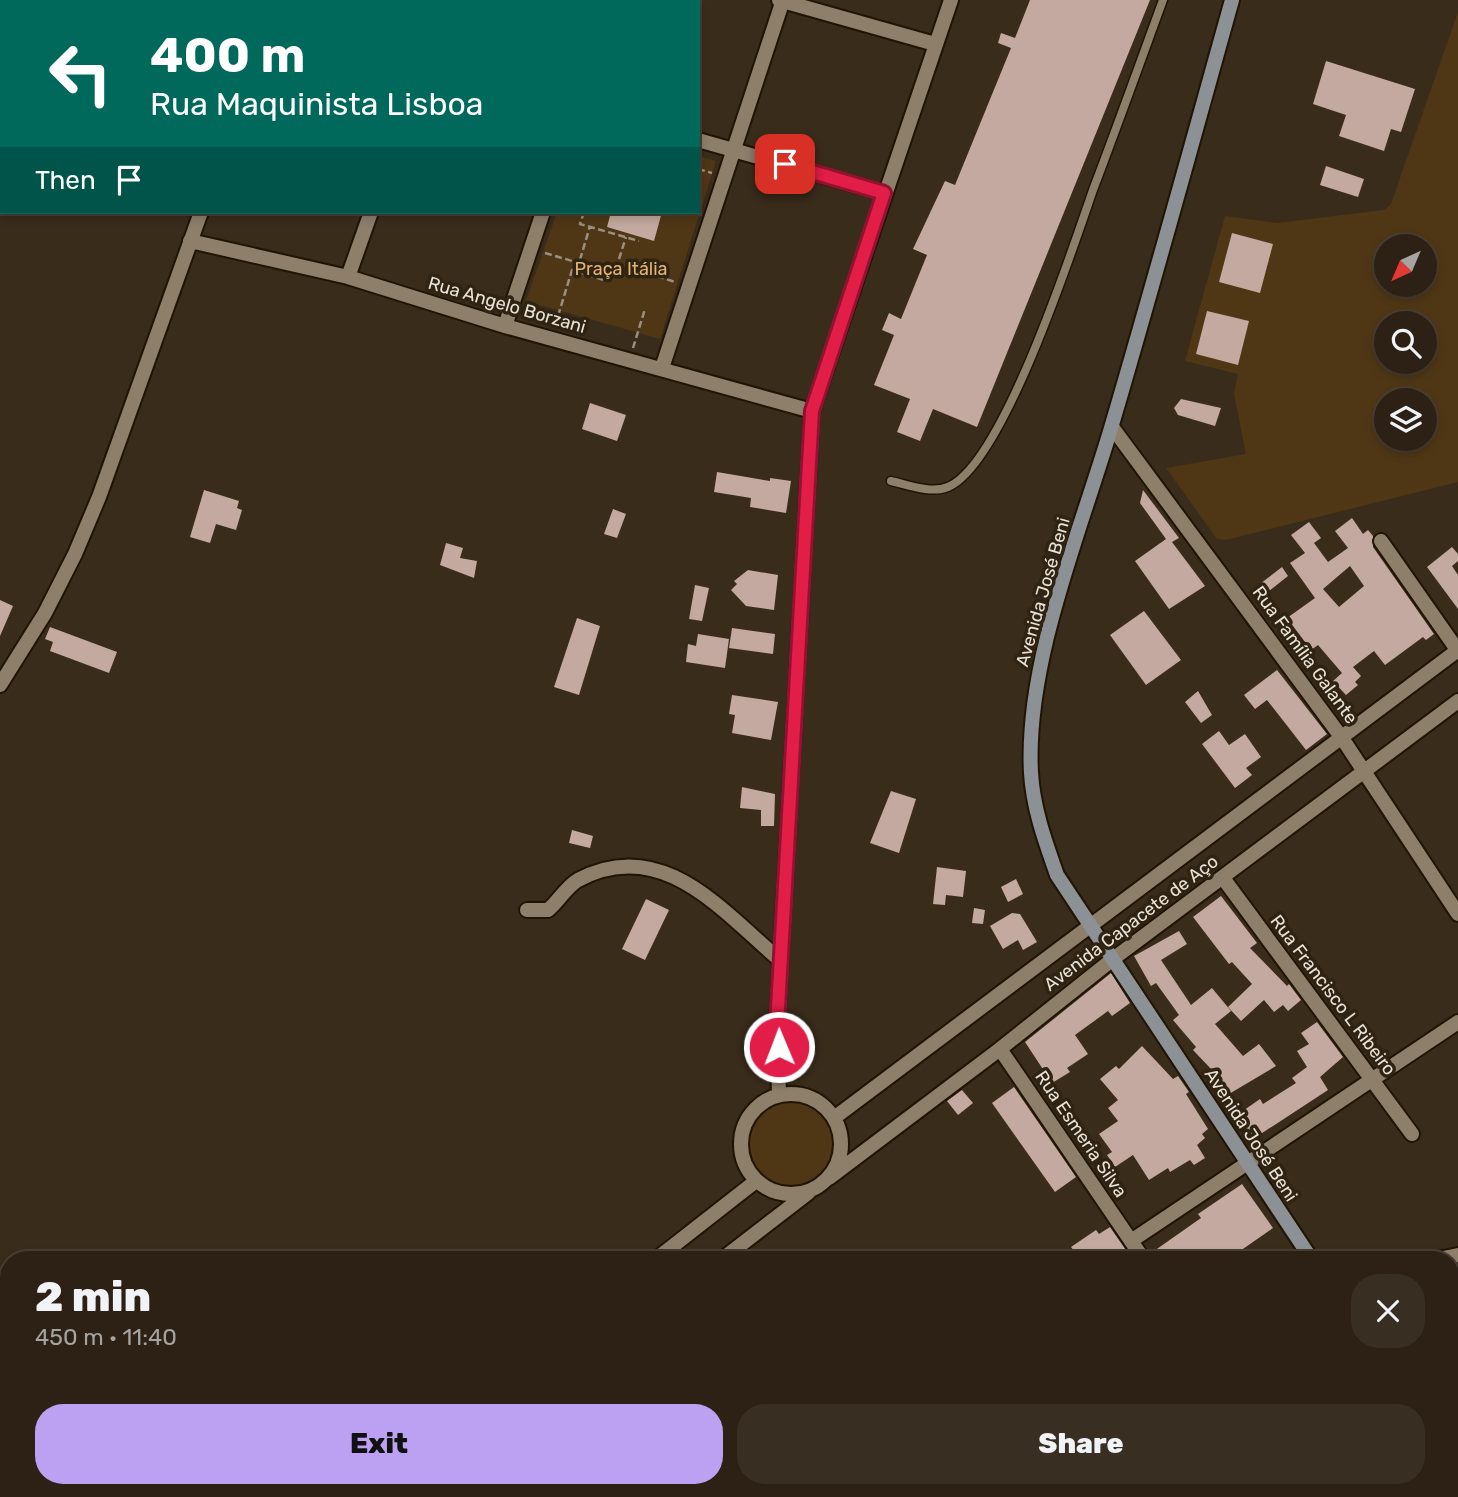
<!DOCTYPE html>
<meta charset="utf-8">
<style>
:root{--surface:#2c2114;--page:#382e22;--text:#f1f3f6;--muted:#a6a3a0;--line:#483e34;--accent:#bca0f2}
body{margin:0;font-family:Rubik,sans-serif;background:var(--page);color:var(--text);height:100vh;display:flex;flex-direction:column;font-size:26px;white-space:nowrap}
*{box-sizing:border-box;margin:0}
p{font-size:23px;color:var(--muted)}
.icon{flex:none;width:38px;height:38px;fill:none;stroke:currentColor;stroke-width:2;stroke-linecap:round;stroke-linejoin:round}
.map{position:relative;flex:1;overflow:hidden}
.details{position:absolute;left:0px;top:1251px;width:1460px;height:247px;display:flex;flex-direction:column;background:var(--surface);border-radius:28px 28px 0 0;box-shadow:0 4px 10px #0003,0 0 0 2px var(--line)}
.details>*{flex:none}
.guide{position:absolute;left:0px;top:0px;width:700px;height:214px;box-shadow:0 4px 10px #0003,0 0 0 2px var(--line);background:#00695c;color:#fff;overflow:hidden}
.needle{width:46px;rotate:224deg}
.controls{position:absolute;left:1374px;top:234px;display:grid;gap:14px}
.controls a{display:grid;place-items:center;width:63px;height:63px;border-radius:50%;background:var(--surface);box-shadow:0 4px 10px #0003,0 0 0 2px var(--line);font-size:35px}
.pin{position:absolute;display:grid;place-items:center;width:60px;height:60px;color:#fff;margin:-30px;border-radius:14px;box-shadow:0 4px 10px #0006}
.me{position:absolute;width:77px;margin:-38px;rotate:359deg;stroke-linejoin:round;filter:drop-shadow(0 0 5px #0008)}
.turn{display:flex;align-items:center;gap:24px;height:147px;padding:0 35px;font-size:32px}
.turn .icon{width:91px;height:91px;stroke-width:2.5}
.turn b{display:block;font-size:49px;line-height:60px}
.then{display:flex;align-items:center;height:66px;padding:0 35px;background:#0003;gap:14px;font-size:26px}
.round{display:grid;place-items:center;flex:none;width:74px;height:74px;border-radius:28px;background:var(--page)}
.summary{display:flex;align-items:center;justify-content:space-between;height:119px;padding:0 35px}
h1{font-size:42px;font-weight:800;line-height:52px}
.cta{display:flex;gap:14px;margin-top:auto;padding:14px 35px}
.cta a{flex:1;height:80px;border-radius:28px;background:var(--accent);color:#111;font-size:28px;font-weight:800;line-height:80px;text-align:center}
.cta a+a{background:var(--page);color:var(--text)}
.map>svg:first-child{display:block}
.green{fill:#4f3716;fill-rule:evenodd}
.building{fill:#c3a99f;fill-rule:evenodd}
.lines{fill:none;stroke-linecap:round;stroke-linejoin:round}
.lane-casing{stroke:#201405;stroke-width:11}
.street-casing{stroke:#201405;stroke-width:18}
.secondary-casing{stroke:#201405;stroke-width:18}
.path{stroke:#9a8f81;stroke-width:2.5;stroke-dasharray:7 3.5;stroke-linecap:butt}
.lane{stroke:#8e7f6b;stroke-width:8}
.street{stroke:#8e7f6b;stroke-width:14}
.secondary{stroke:#8c9195;stroke-width:14}
.route-casing{stroke:#92132f;stroke-width:18}
.route{stroke:#e11d48;stroke-width:12}
.labels{text-anchor:middle;dominant-baseline:central;stroke-width:7;stroke-linejoin:round;paint-order:stroke}
.park-label{font-size:18px;fill:#e5b475;stroke:#2f2312}
.street-label{font-size:18px;fill:#eae2d7;stroke:#2f2312}
</style>
<div class="map">
<svg width="1458" height="1497" viewBox="0 0 1458 1497">
<rect width="100%" height="100%" fill="#3a2c1b"/>
<path class="green" d="M1458,12v470l-232,58 -9,-1 -51,-71 80,-14 -12,-60 4,-20 -53,-13 40,-145 52,7 107,-13 7,-6zM1386,247h38v38h-38zM1386,324h38v38h-38zM1386,401h38v38h-38z
M698,156l18,5 -56,178 -134,-38 31,-89h141z
M747 1143a44 44 0 1 1 88 0a44 44 0 1 1-88 0Z"/>
<path class="building" d="M1030,0h120l-173,427 -44,-18 -13,32 -23,-9 13,-33 -36,-14 20,-50 -12,-5 7,-17 12,6 26,-64 -14,-6 32,-68 10,4 56,-137 -13,-5 3,-10 14,5z
M1326,61l89,28 -14,43 -10,-3 -7,22 -45,-15 7,-21 -33,-11z
M1326,166l38,13 -6,18 -38,-12z
M611,212h51l-8,29 -47,-14z
M1232,233l41,11 -13,49 -41,-11z
M1207,311l42,10 -11,44 -42,-11z
M1181,399l40,9 -6,18 -37,-11 -4,-7z
M590,403l36,12 -9,26 -35,-12z
M717,472l53,9v-3l21,3 -5,32 -36,-6 1,-9 -37,-6z
M204,490l35,11 -2,7 5,2 -6,20 -20,-6 -6,19 -20,-6z
M1143,490l36,48 -7,4 33,44 -36,23 -34,-48 31,-22 -26,-36z
M613,509l13,5 -9,24 -13,-4z
M1352,518l11,16 5,-4 5,6v11l61,87 -8,6 -3,-3 -38,28 -11,-14 -21,16 8,9 -6,6 3,3 -12,10 -13,-14 9,-8 -24,-28 -7,5 -24,-32 28,-20 -25,-35 15,-10 -14,-18 18,-13 12,16 -7,5 14,19 20,-14 -13,-17zM1350,566l14,20 -25,21 -16,-18z
M446,543l17,5 -3,10 17,3 -3,17 -34,-13z
M1452,547l6,7v7l-6,5 6,9v34l-31,-42z
M1282,567l6,9 -29,23 -7,-9z
M748,570l30,5 -4,35 -28,-4 -15,-16 6,-6 -3,-3z
M695,585l14,3 -7,33 -13,-2z
M0,600l13,6 -13,30z
M1144,611l37,49 -35,25 -36,-50z
M577,618l23,8 -21,69 -25,-8z
M50,627l67,25 -8,21 -59,-22 3,-9 -8,-3z
M732,628l43,6 -2,20 -44,-6z
M698,634l31,5 -4,29 -39,-6 2,-18 8,2z
M1277,670l50,64 -21,16 -39,-50 -12,9 -11,-14z
M1198,691l14,24 -11,8 -16,-21z
M732,695l46,7 -7,38 -39,-7 3,-18 -6,-1z
M1219,731l10,14 16,-11 16,23 -15,11 6,7 -17,13 -33,-44z
M742,787l33,7 -1,32h-13v-16l-21,-2z
M891,791l25,8 -17,54 -29,-10z
M572,830l21,6 -3,12 -21,-5z
M937,867l29,4 -3,26 -17,-2 -1,10 -12,-1z
M1016,879l7,15 -15,8 -7,-15z
M1221,896l36,47 -7,5 37,38 2,-2 12,16 -13,11 -5,-6 -9,7 -10,-12 -23,21 -13,-14 24,-23 -20,-22 -3,2 -36,-47z
M646,899l23,11 -24,50 -23,-11z
M974,908l11,2 -2,14 -11,-1z
M1012,913l8,1 17,28 -14,8 -5,-10 -15,9 -13,-23z
M1179,931l8,13 -26,16 30,45 21,-17 19,23 -16,13 28,32 16,-12 17,22 -47,28 -15,-26 -2,2 -19,-20 3,-3 -23,-27 6,-5 -23,-32 -5,3 -17,-30z
M1111,973l19,30 -18,13 -4,-5 -33,24 13,19 -21,14 3,4 -18,11 -27,-41z
M1317,1022l26,35 -23,20 8,13 -75,49 -16,-24 23,-16 3,5 33,-21 -4,-5 15,-11 -10,-16 12,-7 -8,-11z
M1142,1046l31,33 5,-3 11,16 -3,2 22,35 -6,5 3,4 -8,7 8,13 -11,7 -4,-5 -20,12 -2,-4 -19,12 -16,-25 -18,12 -8,-12 5,-3 -13,-18 19,-13 -10,-13 10,-8 -18,-21 16,-13 3,3z
M1014,1087l62,90 -21,15 -63,-89z
M962,1090l11,13 -15,12 -11,-14z
M1242,1184l31,44 -43,30 -2,-3 -6,5h-62l-6,-9 47,-33 -3,-4z
M1110,1227l18,26 -10,7h-37l-10,-13 25,-17 3,4z"/>
<g class="lines">
<g class="lane-casing">
<path id="lane" d="M891,481c17,4 40,13 57,6 55,-23 124,-237 145,-297 24,-63 47,-127 70,-190"/>
</g>
<g class="street-casing">
<path id="street" d="M245,0l6,2
M779,0l156,44
M273,2v-2
M443,2v-2
M615,2l1,-2
M0,58h2
M698,140l186,53
M190,241l158,36 157,49 307,85
M348,277l23,-65
M505,326l38,-114
M662,368l121,-368
M1112,427l230,311 116,176
M1381,541l77,110
M0,685l45,-72 30,-59 24,-57 102,-285
M1223,878l189,256
M527,910h21c11,-9 18,-23 30,-30 84,-45 144,31 203,81
M1000,1049l144,211
M741 1144a50 50 0 1 1 100 0a50 50 0 1 1-100 0Z
M779,1095l-2,-70 35,-614 139,-411
M834,1118l624,-468
M829,1178l171,-129 113,-90 345,-258
M1131,1241l327,-219
M655,1260l101,-79
M721,1260l87,-67
M1433,1260l25,-5
M1451,1366h7
M1075,1489l2,8
M341,1497l11,-8
M412,1497l10,-8
M545,1497l2,-8
M868,1497l32,-8
M1343,1497l25,-8"/>
</g>
<g class="secondary-casing">
<path id="secondary" d="M1232,0c-40,143 -79,286 -121,428 -31,105 -86,235 -80,345 2,35 14,68 26,102l255,385
M1451,1476l7,6
M1443,1489l2,8"/>
</g>
<path class="path" d="M698,169l14,4
M584,212l-4,12 59,17
M545,253l34,10
M619,259l7,-22
M577,270l13,-44
M657,276l18,6
M555,326l17,-56 35,11
M633,348l12,-39"/>
<use href="#lane" class="lane"/>
<use href="#street" class="street"/>
<use href="#secondary" class="secondary"/>
</g>
<g class="lines">
<g class="route-casing">
<path id="route" d="M779,1047l-2,-21 35,-615 72,-218 -99,-29"/>
</g>
<use href="#route" class="route"/>
</g>
<g class="labels">
<g class="park-label">
<text x="621" y="269">Praça Itália</text>
</g>
<g class="street-label">
<text transform="translate(507 305) rotate(16)">Rua Angelo Borzani</text>
<text transform="translate(1043 592) rotate(-74)">Avenida José Beni</text>
<text transform="translate(1305 655) rotate(54)">Rua Família Galante</text>
<text transform="translate(1131 923) rotate(-37)">Avenida Capacete de Aço</text>
<text transform="translate(1333 995) rotate(53)">Rua Francisco L Ribeiro</text>
<text transform="translate(1081 1134) rotate(56)">Rua Esmeria Silva</text>
<text transform="translate(1251 1135) rotate(57)">Avenida José Beni</text>
</g>
</g>
</svg>
<div class="controls">
<a><svg class="needle" viewBox="-14 -14 28 28"><path d="M0-13l5 13h-10z" fill="#e53935"/><path d="M0 13l5-13h-10z" fill="#a6a3a0"/></svg></a>
<a><svg class="icon" aria-label="search" viewBox="0 0 24 24"><circle cx="10" cy="10" r="6"/><path d="M15 15l6 6"/></svg></a>
<a><svg class="icon" aria-label="layers" viewBox="0 0 24 24"><path d="M12 4l9 5-9 5-9-5zM3 14l9 5 9-5"/></svg></a>
</div>
<div class="pin" style="left:785px;top:164px;background:#d93025"><svg class="icon" aria-label="arrive" viewBox="0 0 24 24"><path d="M6 21V4h12l-3 4 3 4H6"/></svg></div>
<svg class="me" style="left:779px;top:1047px" viewBox="-20 -20 40 40"><circle r="17" fill="#e11d48" stroke="#fff" stroke-width="3"/><path d="M0-11L8 9 0 5-8 9z" fill="#fff"/></svg>
<div class="guide">
<div class="turn"><svg class="icon" aria-label="left" viewBox="0 0 24 24"><path d="M17 20v-9H6M10 6l-5 5 5 5"/></svg><div><b>400 m</b>Rua Maquinista Lisboa</div></div>
<div class="then">Then<svg class="icon" aria-label="arrive" viewBox="0 0 24 24"><path d="M6 21V4h12l-3 4 3 4H6"/></svg></div>
</div>
<section class="details">
<div class="summary"><div><h1>2 min</h1><p>450 m · 11:40</p></div><a class="round"><svg class="icon" aria-label="close" viewBox="0 0 24 24"><path d="M6 6l12 12M18 6L6 18"/></svg></a></div>
<div class="cta"><a>Exit</a><a>Share</a></div>
</section>
</div>
